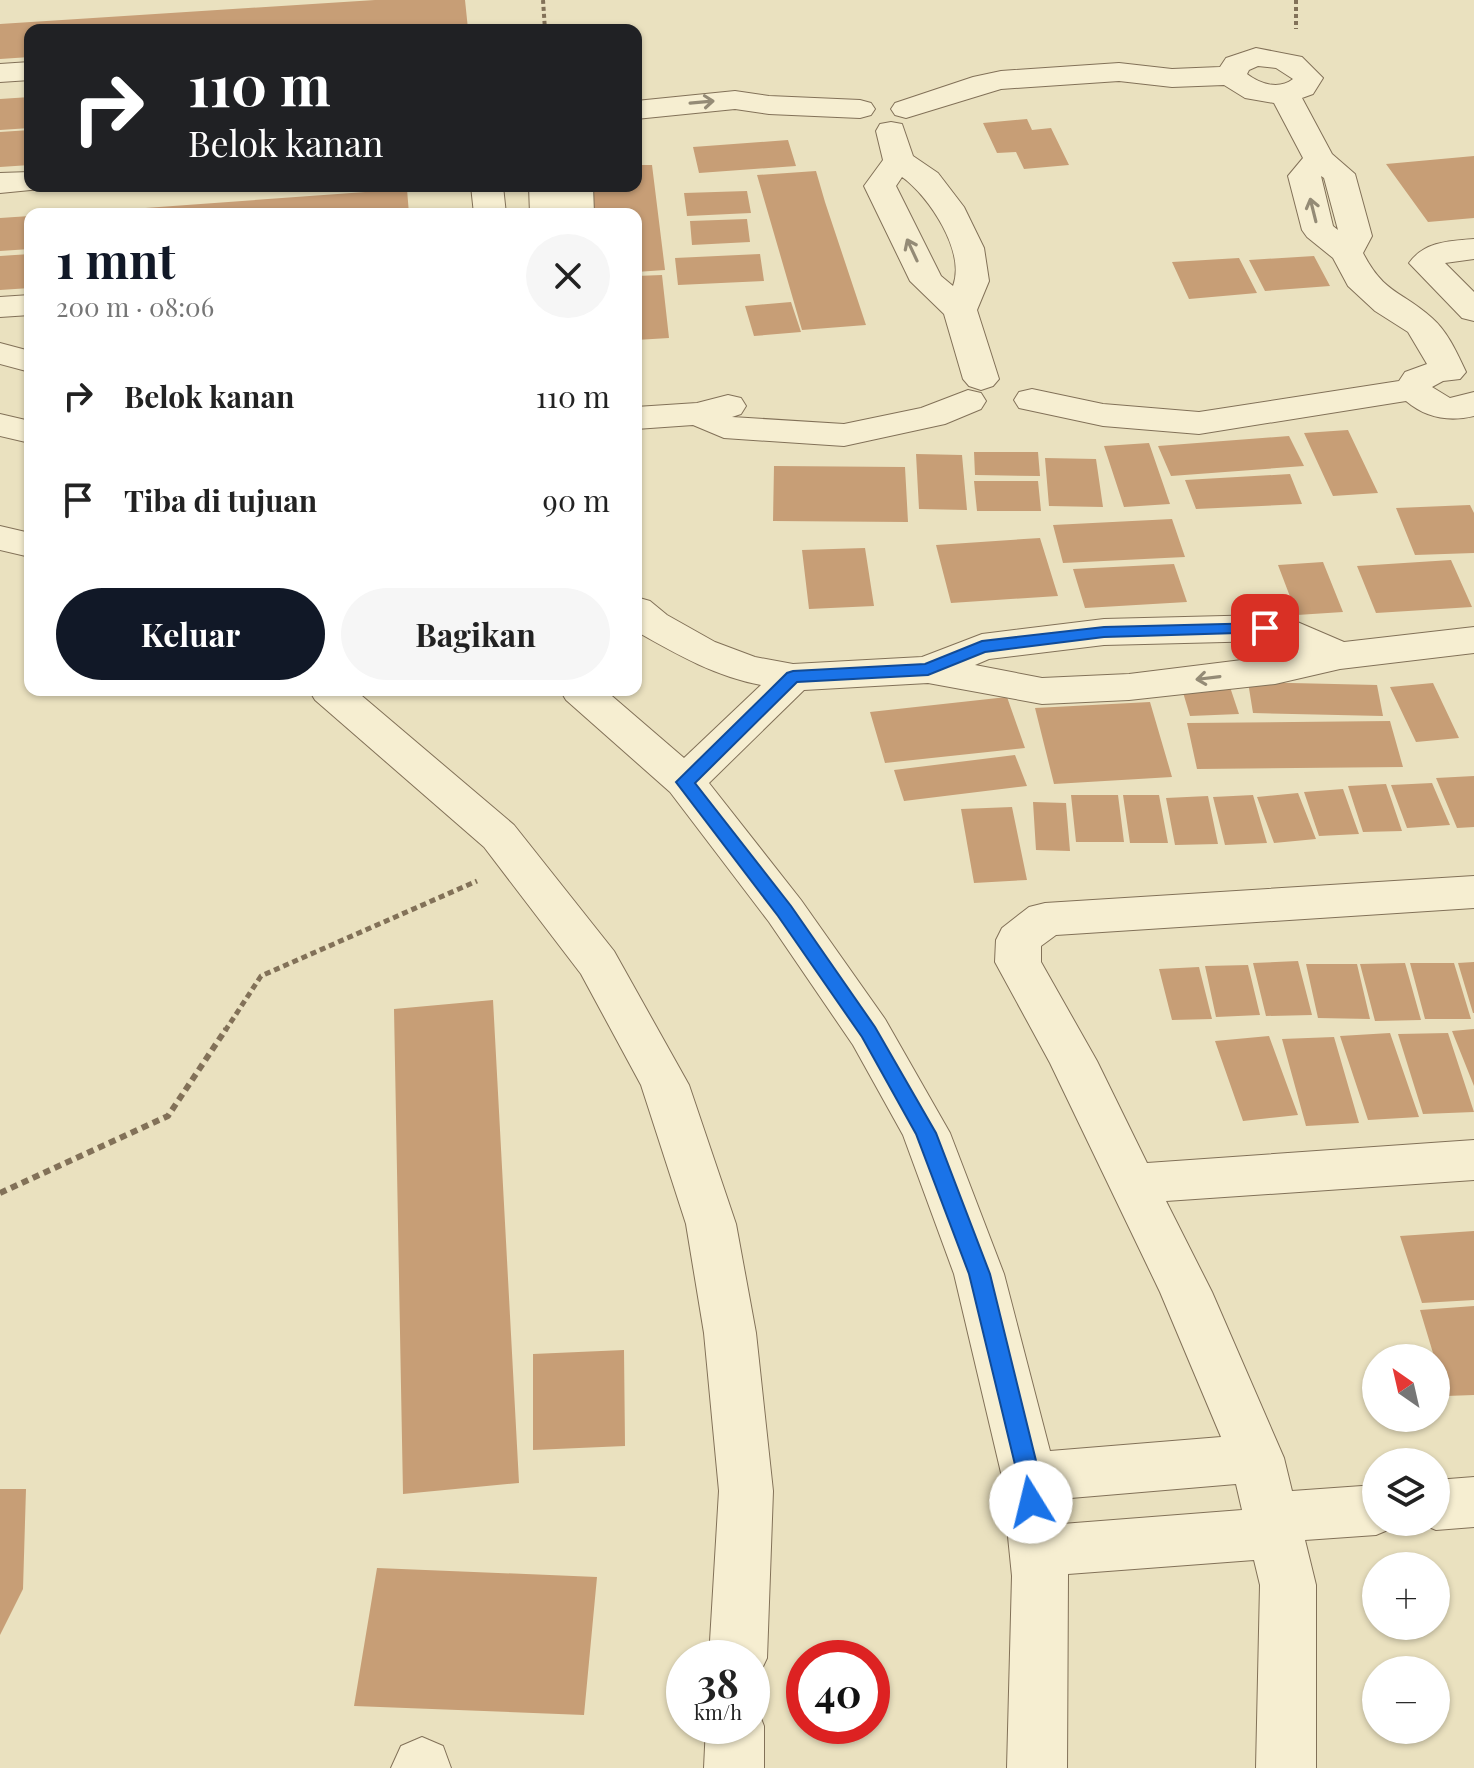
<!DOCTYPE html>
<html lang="id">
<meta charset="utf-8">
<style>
:root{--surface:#fff;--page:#f6f6f6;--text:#222;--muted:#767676;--accent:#111827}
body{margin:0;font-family:"Playfair Display",serif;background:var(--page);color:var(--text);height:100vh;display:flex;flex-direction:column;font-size:30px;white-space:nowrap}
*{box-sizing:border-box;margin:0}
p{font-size:26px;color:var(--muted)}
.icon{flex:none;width:44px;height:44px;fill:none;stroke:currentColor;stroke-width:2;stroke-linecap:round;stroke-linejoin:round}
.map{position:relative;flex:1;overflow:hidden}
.drawer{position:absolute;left:24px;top:208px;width:618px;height:488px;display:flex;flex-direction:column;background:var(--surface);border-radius:16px;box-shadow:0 2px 6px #0004}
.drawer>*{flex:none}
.guide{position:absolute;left:24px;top:24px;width:618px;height:168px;border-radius:16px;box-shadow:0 2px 6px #0004;background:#202124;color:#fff;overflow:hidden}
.needle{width:52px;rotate:326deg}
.fabs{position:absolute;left:1362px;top:1344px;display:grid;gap:16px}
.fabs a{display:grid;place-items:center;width:88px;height:88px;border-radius:50%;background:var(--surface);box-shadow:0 2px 6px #0004;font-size:40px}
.speed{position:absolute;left:666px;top:1640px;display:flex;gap:16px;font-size:40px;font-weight:700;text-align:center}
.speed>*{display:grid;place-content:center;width:104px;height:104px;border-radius:50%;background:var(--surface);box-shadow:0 2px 6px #0004;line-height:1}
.speed small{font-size:20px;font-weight:400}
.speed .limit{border:12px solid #d22;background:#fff;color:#111}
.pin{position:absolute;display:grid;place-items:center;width:68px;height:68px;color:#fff;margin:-34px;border-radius:16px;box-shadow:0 4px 12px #0006}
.me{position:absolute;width:88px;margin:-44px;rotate:351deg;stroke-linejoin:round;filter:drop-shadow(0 0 6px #0008)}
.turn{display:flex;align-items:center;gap:28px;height:168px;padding:0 32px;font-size:36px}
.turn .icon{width:104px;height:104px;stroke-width:2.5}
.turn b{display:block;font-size:56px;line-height:68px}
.round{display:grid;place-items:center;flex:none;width:84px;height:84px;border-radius:42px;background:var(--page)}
.overview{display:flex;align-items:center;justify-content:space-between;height:136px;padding:0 32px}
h1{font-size:48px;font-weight:700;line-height:60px;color:var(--accent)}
.button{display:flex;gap:16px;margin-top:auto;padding:16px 32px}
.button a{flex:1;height:92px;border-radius:48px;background:var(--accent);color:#fff;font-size:32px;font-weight:700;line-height:92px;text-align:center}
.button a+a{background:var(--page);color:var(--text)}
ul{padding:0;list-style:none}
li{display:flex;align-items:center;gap:24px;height:104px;padding:0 32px}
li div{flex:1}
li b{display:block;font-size:30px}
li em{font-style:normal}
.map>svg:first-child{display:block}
.building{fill:#c79e76}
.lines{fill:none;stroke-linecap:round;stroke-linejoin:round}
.minor-casing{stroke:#827158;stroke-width:2}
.path-far2{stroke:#827158;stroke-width:4;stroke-dasharray:4 3;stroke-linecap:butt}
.path-far1{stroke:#827158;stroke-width:5;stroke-dasharray:6 4;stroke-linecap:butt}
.path{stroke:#827158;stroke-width:6;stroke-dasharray:7 5;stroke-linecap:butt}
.minor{fill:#f6eed1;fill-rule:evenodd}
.oneway{stroke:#948b76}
.route{fill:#1a73e8;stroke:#114b97;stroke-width:2}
</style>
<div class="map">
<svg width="1474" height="1768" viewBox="0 0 1474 1768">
<rect width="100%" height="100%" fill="#eae1bf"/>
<path class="building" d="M375,0h90l3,29 -438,1v27l-30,2v-35z
M30,97v31l-30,2v-31z
M1027,119l5,11 19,-2 18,37 -45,4 -8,-17 -19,1 -14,-30z
M30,130v35l-30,2v-35z
M788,140l8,26 -97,7 -6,-26z
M1474,156v62l-46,4 -42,-58z
M636,165h16l13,105 -29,2v-58h-44l-2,-28h46z
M816,171l9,31 41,123 -64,5 -45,-155z
M407,189l2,25h-319v-2z
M747,191l4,22 -64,3 -3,-23z
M30,216v33l-30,2v-33z
M747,219l3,23 -58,3 -2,-24z
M30,254v34l-30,2v-34z
M760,254l4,27 -86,4 -3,-27z
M1314,256l16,30 -65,5 -16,-31z
M1239,258l18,35 -68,6 -17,-37z
M662,275l7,63 -33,2v-64z
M791,302l10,30 -47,4 -9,-30z
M1348,430l30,63 -45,3 -29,-63z
M1289,436l15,30 -133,10 -13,-30z
M1149,443l21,61 -46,3 -20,-61z
M974,452h64l2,24 -65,-1z
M916,454l46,1 5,55 -48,-1z
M1045,458l51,1 7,48 -54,-1z
M774,466l131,1 3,55 -135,-1z
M1290,474l12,30 -106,5 -11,-29z
M974,481h64l3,30h-64z
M1470,505l4,8v40l-59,2 -19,-47z
M1172,519l13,38 -122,6 -10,-38z
M1040,538l18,58 -107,7 -15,-58z
M865,548l9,58 -65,3 -7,-59z
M1451,560l21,47 -96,6 -19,-47z
M1323,562l20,50 -46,3 -19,-50z
M1174,564l13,38 -102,6 -12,-39z
M1248,682l129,3 6,31 -130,-3z
M1433,683l26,55 -43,4 -26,-55z
M1230,687l9,27 -49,2 -8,-27z
M1007,697l18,51 -140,15 -15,-51z
M1150,702l22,75 -118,7 -19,-76z
M1390,721l13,46 -206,2 -10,-46z
M1015,755l12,31 -123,15 -10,-31z
M1474,776v51l-17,1 -21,-50z
M1432,783l18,42 -43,3 -16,-43z
M1386,784l16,47 -39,1 -15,-46z
M1343,789l16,45 -40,2 -15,-44z
M1298,793l18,46 -42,4 -17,-46z
M1071,795h47l6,47h-48z
M1123,795h36l9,48h-38z
M1253,795l14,48 -42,2 -12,-48z
M1208,796l10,48 -43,1 -9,-47z
M1033,802l33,1 4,48 -34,-1z
M1012,807l15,73 -53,3 -13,-74z
M1298,961l14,54 -46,1 -13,-53z
M1474,962v51h-1l-15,-50z
M1405,963l16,57 -46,1 -15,-57z
M1410,963h44l17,56h-46z
M1306,964h51l13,55 -52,-1z
M1248,965l12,50 -44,2 -11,-51z
M1199,967l13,52 -40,1 -13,-51z
M493,1000l26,483 -116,11 -9,-485z
M1474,1029v57l-22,-55z
M1390,1033l29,84 -51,3 -28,-84z
M1448,1033l26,79 -51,2 -25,-80z
M1269,1036l29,79 -55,6 -28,-80z
M1334,1037l25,86 -53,3 -24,-87z
M1474,1231v69l-52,3 -22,-67z
M1474,1306v89l-28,1 -26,-86z
M624,1350l1,96 -92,4v-96z
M0,1489h26l-3,100 -23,46z
M377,1568l220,9 -13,138 -230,-9z"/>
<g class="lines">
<g class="minor-casing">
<path id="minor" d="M1256,48l46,9 21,21 -10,16 -11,4 30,56 23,20 17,62 -9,17c21,41 39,38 69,65 16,14 25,35 34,54l-6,7 -17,2 -11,6 18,11 24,-6v24c-25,6 -48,2 -68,-15l-207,33 -96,-8 -84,-18 -5,-8 5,-8 13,-3 71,15 96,8 200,-31 6,-9 22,-8 -19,-32 -33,-21 -27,-25 -15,-28 -26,-21 -5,-7 -14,-54 15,-18 -29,-55 -29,-5 -21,-13 -52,2 -53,-6 -118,8 -95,29 -11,-3 -4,-6 4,-6 78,-26 28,-6 118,-8 53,6 48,-2 6,-9zM1258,66l18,2 17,11c-14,11 -33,5 -46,-5l2,-4zM1321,176l3,2 14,52 -5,-4z
M30,62v18l-30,2v-18z
M735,91l34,5 91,4 11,3 4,6 -4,6 -11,3 -91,-4 -34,-5 -99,10v-18z
M891,122l11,2 11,32 25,17 26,34 20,41 5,33 -12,29 22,69 -6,7 -12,4 -12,-4 -6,-7 -19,-65 -34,-33 -46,-95 19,-26 -7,-29 4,-7zM902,177c27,19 64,75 51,109l-12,-10 -45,-90z
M30,172v14h13l-2,3 -41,4v-20z
M471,186h32l3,28h-32z
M529,186h32l1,14 -1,-14h32l1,28h-64z
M1474,239v20l-29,4 29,29v29l-12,-3 -53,-55c16,-22 41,-22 65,-24z
M30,295v20l-30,2v-20z
M0,343l30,8v21l-30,-8z
M968,390l13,3 5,8 -5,8 -36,15 -101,22 -120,-8 -31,-13 -57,4v-22l61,-4 31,-8 13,3 5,8 -5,8 -9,3 112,7 77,-16z
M0,414l30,7v22l-30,-7z
M0,526l30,7v24l-30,-7z
M636,597l14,4 17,14 48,27 40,15 38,7 129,-7 60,-23 122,-15 161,-4 30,6 49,21 130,-15v26l-134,16 -65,15 -146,16 -87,4 -114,-21 -124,7 -95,93 92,117 84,119 65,114 54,141 46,177 171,-14 -61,-145 -110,-229 -55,-101 1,-22 6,-12 27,-21 16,-4 429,-27v32l-418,27 -15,11v16l56,99 50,102 327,-23v40l-308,21 46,91 72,166 8,33 84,-6v37h22l-3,5 -19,8 -71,5 11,45v183h-60l4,-183 -6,-25 -186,14 -1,194h-60l5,-192 -10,-99 -48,-203 -51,-139 -50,-90 -84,-123 -99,-130 -104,-92 -6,-10h45l79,68 77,-73c-44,-8 -83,-30 -122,-52l-3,-3zM1265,641l33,12 -169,21 -87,4 -67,-13 14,-6 115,-14zM1236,1484l6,26 -180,14 -3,-25z
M309,690h46l159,135 100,126 75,134 47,139 20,109 17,158 -6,167 -9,19 -6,3v-22h-43l10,-167 -15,-158 -18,-109 -45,-139 -60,-111 -97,-127 -169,-147z
M1474,1477v50l-38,3 -19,-8h19v-42z
M752,1705l4,1 8,20v42h-60l2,-42h46z
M422,1737l21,9 8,22h-60l10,-22z"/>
</g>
<path class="path-far2" d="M543,0l2,30
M1296,0v29"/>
<path class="path-far1" d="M225,1031l36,-55 216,-95"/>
<path class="path" d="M0,1193l168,-77 58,-87"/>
<use href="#minor" class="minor"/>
</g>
<defs><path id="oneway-shaft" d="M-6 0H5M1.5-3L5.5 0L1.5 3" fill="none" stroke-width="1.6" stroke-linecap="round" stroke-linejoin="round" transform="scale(2)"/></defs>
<g class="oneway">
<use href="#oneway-shaft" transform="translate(702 102) rotate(-5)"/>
<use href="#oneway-shaft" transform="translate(1313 210) rotate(-104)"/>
<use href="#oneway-shaft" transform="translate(912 250) rotate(-115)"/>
<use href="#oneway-shaft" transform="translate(1208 678) rotate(173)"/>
</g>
<path class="route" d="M1265,623l6,2v7l-167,5 -119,15 -57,23 -131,7 -102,101 96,123 84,121 61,106 54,141 50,203 3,25 -4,7 -8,3 -8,-3 -5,-32 -49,-203 -53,-140 -54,-97 -84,-121 -102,-134 111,-109 6,-2 132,-7 57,-23 122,-14z"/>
</svg>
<div class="fabs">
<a><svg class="needle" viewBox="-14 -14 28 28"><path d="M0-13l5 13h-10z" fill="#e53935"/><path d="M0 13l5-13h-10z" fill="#767676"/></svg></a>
<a><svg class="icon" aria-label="layers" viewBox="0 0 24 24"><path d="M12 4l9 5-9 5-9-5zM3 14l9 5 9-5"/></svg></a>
<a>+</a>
<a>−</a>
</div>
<div class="speed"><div>38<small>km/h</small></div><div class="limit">40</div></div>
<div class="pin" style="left:1265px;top:628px;background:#d93025"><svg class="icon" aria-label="arrive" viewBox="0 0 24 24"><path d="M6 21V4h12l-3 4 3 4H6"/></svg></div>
<svg class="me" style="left:1031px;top:1502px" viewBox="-20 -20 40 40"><circle r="19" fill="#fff"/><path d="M0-13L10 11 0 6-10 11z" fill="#1a73e8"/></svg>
<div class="guide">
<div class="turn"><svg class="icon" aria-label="right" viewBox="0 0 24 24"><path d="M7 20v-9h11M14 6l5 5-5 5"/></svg><div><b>110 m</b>Belok kanan</div></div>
</div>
<section class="drawer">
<div class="overview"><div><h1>1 mnt</h1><p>200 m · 08:06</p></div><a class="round"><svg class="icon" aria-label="close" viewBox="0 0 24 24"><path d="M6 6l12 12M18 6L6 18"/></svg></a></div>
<ul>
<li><svg class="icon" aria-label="right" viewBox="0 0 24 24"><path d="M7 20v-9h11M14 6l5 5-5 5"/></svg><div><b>Belok kanan</b></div><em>110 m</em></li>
<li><svg class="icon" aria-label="arrive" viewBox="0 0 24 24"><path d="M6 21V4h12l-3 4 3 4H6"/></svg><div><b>Tiba di tujuan</b></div><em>90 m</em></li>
</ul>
<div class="button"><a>Keluar</a><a>Bagikan</a></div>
</section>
</div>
